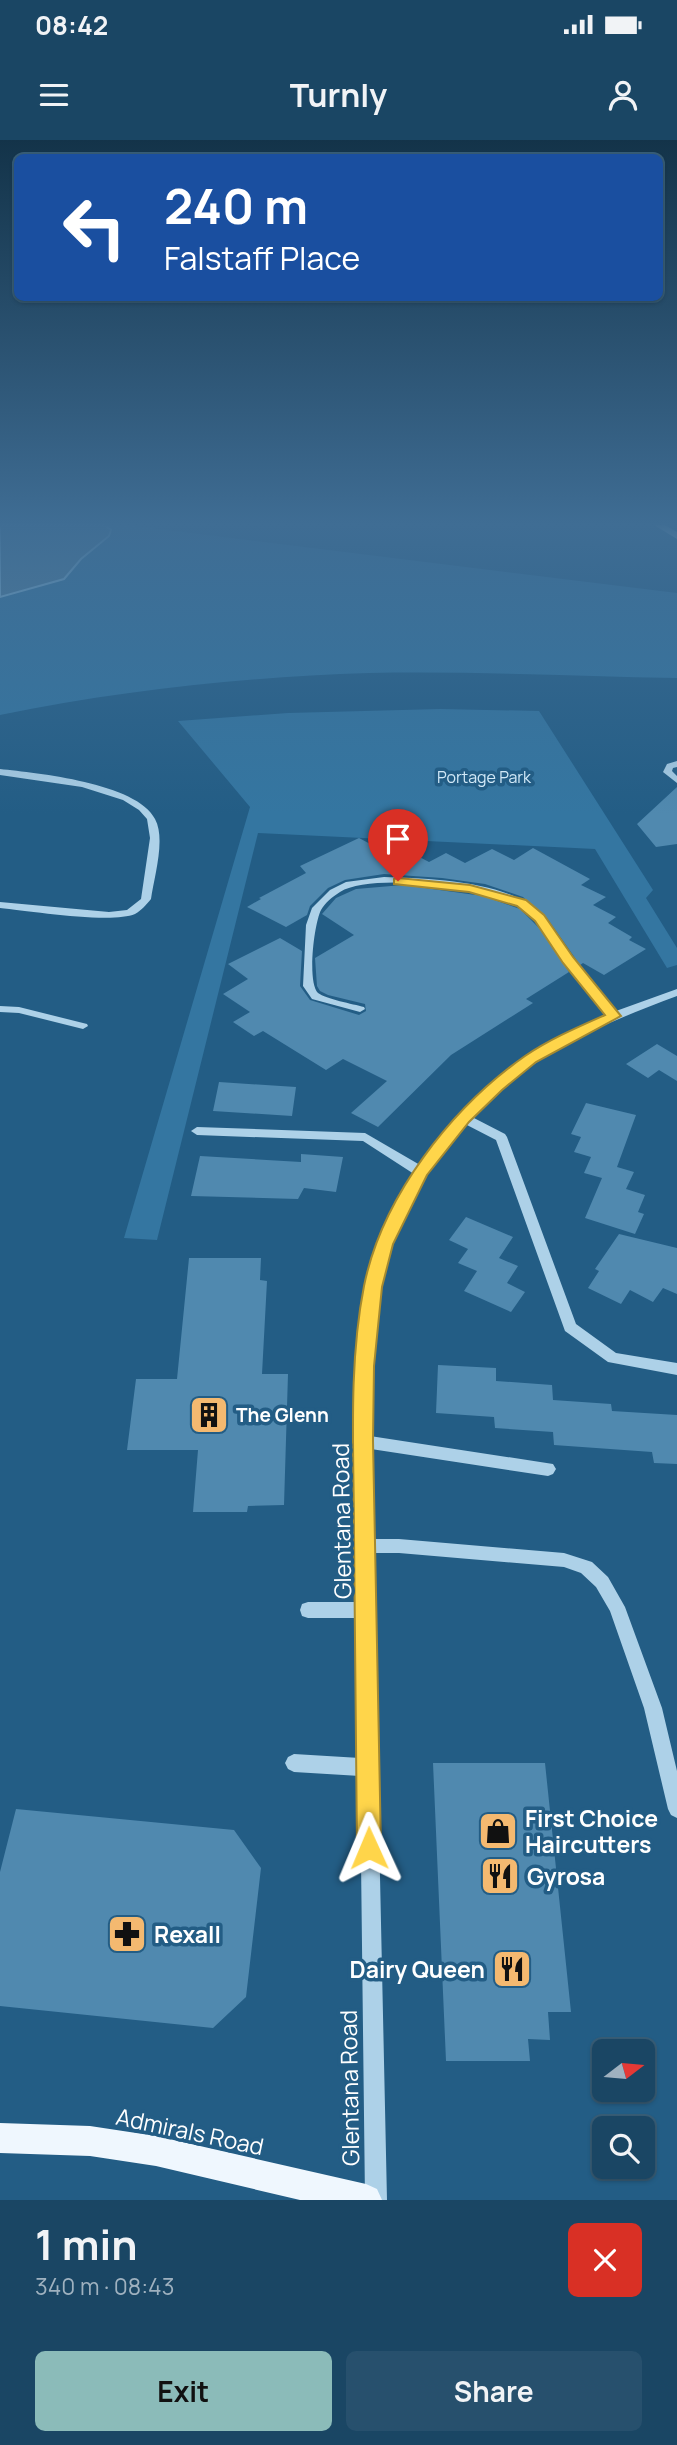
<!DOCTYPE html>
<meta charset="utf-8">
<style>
:root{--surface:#1a4664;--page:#27506d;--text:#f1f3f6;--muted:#9fb1bf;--line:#385e78;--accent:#8bbbb9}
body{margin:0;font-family:Manrope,sans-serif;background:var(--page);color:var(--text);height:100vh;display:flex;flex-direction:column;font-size:26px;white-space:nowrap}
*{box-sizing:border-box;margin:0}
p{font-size:23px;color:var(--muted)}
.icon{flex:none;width:38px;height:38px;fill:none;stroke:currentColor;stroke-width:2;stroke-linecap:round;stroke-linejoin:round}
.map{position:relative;height:2060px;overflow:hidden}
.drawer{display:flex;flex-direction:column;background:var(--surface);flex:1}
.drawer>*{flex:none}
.top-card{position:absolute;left:14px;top:14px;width:649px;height:147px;border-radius:10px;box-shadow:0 2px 5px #0004,0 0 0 2px var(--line);background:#1a4fa0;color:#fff;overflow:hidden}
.needle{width:46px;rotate:74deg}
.controls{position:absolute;left:592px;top:1899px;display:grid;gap:14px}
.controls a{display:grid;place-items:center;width:63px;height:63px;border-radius:10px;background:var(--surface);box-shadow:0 2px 5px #0004,0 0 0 2px var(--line);font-size:35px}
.pin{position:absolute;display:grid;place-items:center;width:60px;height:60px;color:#fff;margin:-72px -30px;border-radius:50% 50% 50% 0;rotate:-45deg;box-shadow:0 0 7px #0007}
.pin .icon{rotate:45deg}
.me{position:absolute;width:77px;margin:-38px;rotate:359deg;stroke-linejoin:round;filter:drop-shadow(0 0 5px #0008)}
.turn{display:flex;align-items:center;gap:24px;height:147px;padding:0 35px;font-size:32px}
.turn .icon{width:91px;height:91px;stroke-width:2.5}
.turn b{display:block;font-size:49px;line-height:60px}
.round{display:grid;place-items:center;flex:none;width:74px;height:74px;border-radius:10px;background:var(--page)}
.overview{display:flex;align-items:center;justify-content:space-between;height:119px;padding:0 35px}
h1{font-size:42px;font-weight:700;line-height:52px}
.primary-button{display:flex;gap:14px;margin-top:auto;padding:14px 35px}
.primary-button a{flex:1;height:80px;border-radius:10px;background:var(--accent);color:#111;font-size:28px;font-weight:700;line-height:80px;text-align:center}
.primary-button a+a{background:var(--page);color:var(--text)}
.status{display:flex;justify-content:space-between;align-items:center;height:49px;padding:0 35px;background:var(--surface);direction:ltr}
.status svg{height:19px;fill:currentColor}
header{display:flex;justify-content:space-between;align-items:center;height:91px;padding:0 35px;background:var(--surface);font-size:32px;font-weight:700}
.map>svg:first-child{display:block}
.green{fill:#3476a1}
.water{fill:#58819c;stroke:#a1cee9;stroke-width:2}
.building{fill:#5089af}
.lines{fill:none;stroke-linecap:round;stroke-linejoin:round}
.minor{fill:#add1e8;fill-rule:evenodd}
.major{fill:#eff7fe;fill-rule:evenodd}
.route{fill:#ffd54a;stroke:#a68a30;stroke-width:2}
.labels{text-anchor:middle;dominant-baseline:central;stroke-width:7;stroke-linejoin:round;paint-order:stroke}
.far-park-label{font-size:16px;fill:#d1e8f7;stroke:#235d85}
.poi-label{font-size:19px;font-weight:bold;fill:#fff;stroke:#235d85;text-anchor:start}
.near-street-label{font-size:23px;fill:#fff;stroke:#235d85}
.near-poi-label{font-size:23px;font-weight:bold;fill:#fff;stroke:#235d85;text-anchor:start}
</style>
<div class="status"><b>08:42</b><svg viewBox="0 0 49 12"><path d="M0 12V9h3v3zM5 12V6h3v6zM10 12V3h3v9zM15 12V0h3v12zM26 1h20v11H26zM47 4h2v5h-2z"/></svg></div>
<header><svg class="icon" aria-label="menu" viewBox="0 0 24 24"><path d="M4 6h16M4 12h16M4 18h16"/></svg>Turnly<svg class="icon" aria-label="person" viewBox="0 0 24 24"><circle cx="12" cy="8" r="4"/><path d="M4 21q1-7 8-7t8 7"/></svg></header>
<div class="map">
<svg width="677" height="2060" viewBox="0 0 677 2060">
<rect width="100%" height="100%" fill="#235d85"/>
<path class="green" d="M104,385h22l551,68v85c-102,-2 -206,-7 -308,-5 -124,4 -247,17 -369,42v-118l64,-18 17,-20 28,-23 2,-6z
M440,569l99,2 114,179 -7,8 31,50v17l-10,3 -72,-119 -337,-16 -101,407 -33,-2 126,-431 -72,-86 110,-8z"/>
<path class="water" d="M0,385h104l7,5 -2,6 -28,23 -17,20 -64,18z"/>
<path class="building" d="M677,647v57l-21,3 -19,-23z
M359,698l17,9 14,2 11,6 7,-4 21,11 17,-9 19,10 27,-14 22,11 19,-12 57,31 -9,6 25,12 -13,8 23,12 -8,6 24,14 -3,3 17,9 -42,26 -21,-12 -3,2 -33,-47 -24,-21 -38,-13 -43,-6 -58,-4 -39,6 -17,8 -18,18 -3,9 -21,12 -39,-20 14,-8 -2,-1 47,-25 -6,-7z
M403,745l80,11 37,13 19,19 30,44 -43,27 7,4 -82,52 -73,72 -27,-14 36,-32 -44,-22 -17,11 -63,-39 -9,5 -21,-14 17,-10 -27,-18 25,-15 -20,-15 52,-26 22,13 -2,35 10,14 49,15 7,-4 -1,-7 -37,-9 -8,-4 -3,-5 -2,-28 39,-23 -32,-21 14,-16 20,-9z
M657,904l20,12v25l-18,-11 -11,8 -22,-14z
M219,942l77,5 -4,29 -79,-5z
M586,963l50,12 -19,52 17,5 -8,17 19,6 -7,17 6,2 -9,20 -50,-16 17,-40 -18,-5 7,-16 -17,-5 7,-15 -10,-3z
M301,1014l42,3 -7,35 -32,-4 -6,11 -107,-3 9,-40 101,6z
M466,1077l47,20 -14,21 19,8 -11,17 18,9 -14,20 -47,-21 13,-20 -19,-8 10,-14 -19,-9z
M619,1094l58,14v46l-14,-6 -10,14 -23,-12 -9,14 -33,-16 11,-17 -4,-2z
M189,1118h72l-1,22 7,1 -5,93h26l-4,131 -36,1 -1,6h-54l5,-62h-71l9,-71h41z
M438,1225l58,3v13l56,4 1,15 58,4 1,7 65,4v49l-23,-1 -2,-11 -98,-7 -1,-13 -58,-4 -1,-11 -58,-4z
M433,1623h112l26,249h-23l2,28 -22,-1 2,22h-84z
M16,1669l218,21 27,38 -15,129 -33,31 -213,-22v-134z"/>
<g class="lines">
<path class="minor" d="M677,621v6l-4,1 -1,3 5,5v7l-14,-11 4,-8z
M0,629c37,4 137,14 155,50 11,20 -1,58 -4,80 -5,6 -9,11 -16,15 -23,10 -106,-3 -135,-6v-6l109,10 18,-2 14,-11 9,-61 -3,-19 -8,-9 -16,-10 -41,-13 -82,-12z
M384,737c41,1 120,4 151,32 15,14 25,32 36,48 14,19 30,37 45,54l61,-22v7c-76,28 -149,60 -205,121l33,17 2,3 69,187 40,29 61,10v12l-69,-13 -43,-31 -69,-191 -31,-16c-89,96 -93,188 -95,312l183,28 3,5 -3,5 -5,2 -177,-27 2,90h26l165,14 28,9 16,15 17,30 37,101 15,63v47l-6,-3 -3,-6 -24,-101 -34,-97 -14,-24 -15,-14 -17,-6 -165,-14h-26l14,647h-22l-5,-424 -66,-4 -6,-3 -3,-6 3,-6 6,-3 66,4 -2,-140h-50l-6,-2 -2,-6 2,-6 6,-2h50c-1,-68 -3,-136 -1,-203 1,-48 3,-98 18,-144 8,-28 23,-56 39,-81l-51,-33 -166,-6 -6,-4 6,-4 168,6 55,32c45,-69 111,-118 187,-150 -13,-16 -27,-32 -40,-50 -14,-19 -26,-44 -46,-58 -32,-20 -149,-35 -181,-15 -8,5 -15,11 -19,18 -7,14 -14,72 -3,83 8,6 35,11 46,14l1,2 -5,3 -48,-13 -9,-13 3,-61 6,-17 18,-18 16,-8z
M0,866l19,1 68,17 1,2 -5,3 -64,-16 -19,-1z"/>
<path class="major" d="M654,385h11l12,7v7z
M0,1983l90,3 66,10 210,48 11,5 5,11h-82l-144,-34 -66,-10 -90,-3z"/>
</g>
<linearGradient id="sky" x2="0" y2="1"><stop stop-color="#133349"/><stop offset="0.57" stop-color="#3f6d94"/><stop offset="1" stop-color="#3f6d94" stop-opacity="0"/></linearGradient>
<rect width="677" height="674" fill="url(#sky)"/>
<path class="route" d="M398,738l72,7 56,15 18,15 29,42 48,59 -85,46 -34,28 -33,32 -42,53 -34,69 -11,43 -8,79 -1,75 8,407 -4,9 -8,3 -9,-3 -3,-9c-1,-104 -2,-209 -3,-313 0,-82 -6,-168 10,-249 18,-89 87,-178 161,-230 25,-17 53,-29 80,-41l-42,-52 -28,-42 -18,-15 -48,-14 -75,-8v-5z"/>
<defs>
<g id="building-square" transform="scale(2.0125)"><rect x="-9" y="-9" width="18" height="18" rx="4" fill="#f4b970" stroke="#235d85"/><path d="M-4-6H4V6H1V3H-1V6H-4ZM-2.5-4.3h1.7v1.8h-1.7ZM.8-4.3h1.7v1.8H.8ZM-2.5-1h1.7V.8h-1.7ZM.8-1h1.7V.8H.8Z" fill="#111"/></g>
<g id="shop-square" transform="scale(2.0125)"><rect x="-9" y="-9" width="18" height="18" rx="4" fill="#f4b970" stroke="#235d85"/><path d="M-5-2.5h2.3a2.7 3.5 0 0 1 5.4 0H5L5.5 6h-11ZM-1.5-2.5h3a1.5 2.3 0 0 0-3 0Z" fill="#111"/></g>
<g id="restaurant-square" transform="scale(2.0125)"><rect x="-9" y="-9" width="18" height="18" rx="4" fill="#f4b970" stroke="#235d85"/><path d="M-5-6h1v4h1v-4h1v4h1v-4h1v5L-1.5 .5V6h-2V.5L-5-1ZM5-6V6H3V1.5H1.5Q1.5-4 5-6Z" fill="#111"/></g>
<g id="pharmacy-square" transform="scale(2.0125)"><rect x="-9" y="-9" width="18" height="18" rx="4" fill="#f4b970" stroke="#235d85"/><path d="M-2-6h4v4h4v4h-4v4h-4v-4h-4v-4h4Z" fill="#111"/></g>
</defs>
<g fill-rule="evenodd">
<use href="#building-square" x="209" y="1275"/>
<use href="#shop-square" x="498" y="1691"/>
<use href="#restaurant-square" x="500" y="1736"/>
<use href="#pharmacy-square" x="127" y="1794"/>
<use href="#restaurant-square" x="512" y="1829"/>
</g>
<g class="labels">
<g class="far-park-label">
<text x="484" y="637">Portage Park</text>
</g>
<g class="poi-label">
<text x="236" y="1275">The Glenn</text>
</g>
<g class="near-street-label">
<text transform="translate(341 1381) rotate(-91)">Glentana Road</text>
<text transform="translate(349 1948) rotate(-91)">Glentana Road</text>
<text transform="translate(190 1991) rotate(12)">Admirals Road</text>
</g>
<g class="near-poi-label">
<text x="525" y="1678">First Choice<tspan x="525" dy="26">Haircutters</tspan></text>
<text x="527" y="1736">Gyrosa</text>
<text x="154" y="1794">Rexall</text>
<text x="485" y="1829" text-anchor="end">Dairy Queen</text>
</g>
</g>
</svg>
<div class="controls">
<a><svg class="needle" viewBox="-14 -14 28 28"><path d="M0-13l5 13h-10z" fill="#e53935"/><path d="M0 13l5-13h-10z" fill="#9fb1bf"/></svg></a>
<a><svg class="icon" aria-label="search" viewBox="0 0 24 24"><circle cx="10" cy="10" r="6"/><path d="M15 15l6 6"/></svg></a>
</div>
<div class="pin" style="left:398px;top:741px;background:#d93025"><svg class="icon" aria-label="arrive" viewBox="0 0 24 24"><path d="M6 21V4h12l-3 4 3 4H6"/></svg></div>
<svg class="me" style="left:369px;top:1708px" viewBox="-20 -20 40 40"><path d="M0-17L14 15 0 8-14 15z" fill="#ffd54a" stroke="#fff" stroke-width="4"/></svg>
<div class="top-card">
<div class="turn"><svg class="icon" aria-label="left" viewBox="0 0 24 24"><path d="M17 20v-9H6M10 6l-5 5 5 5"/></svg><div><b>240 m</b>Falstaff Place</div></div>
</div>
</div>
<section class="drawer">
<div class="overview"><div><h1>1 min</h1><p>340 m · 08:43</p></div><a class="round" style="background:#d93025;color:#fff"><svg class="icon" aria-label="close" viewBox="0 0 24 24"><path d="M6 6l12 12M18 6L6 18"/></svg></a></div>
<div class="primary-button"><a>Exit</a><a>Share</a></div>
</section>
